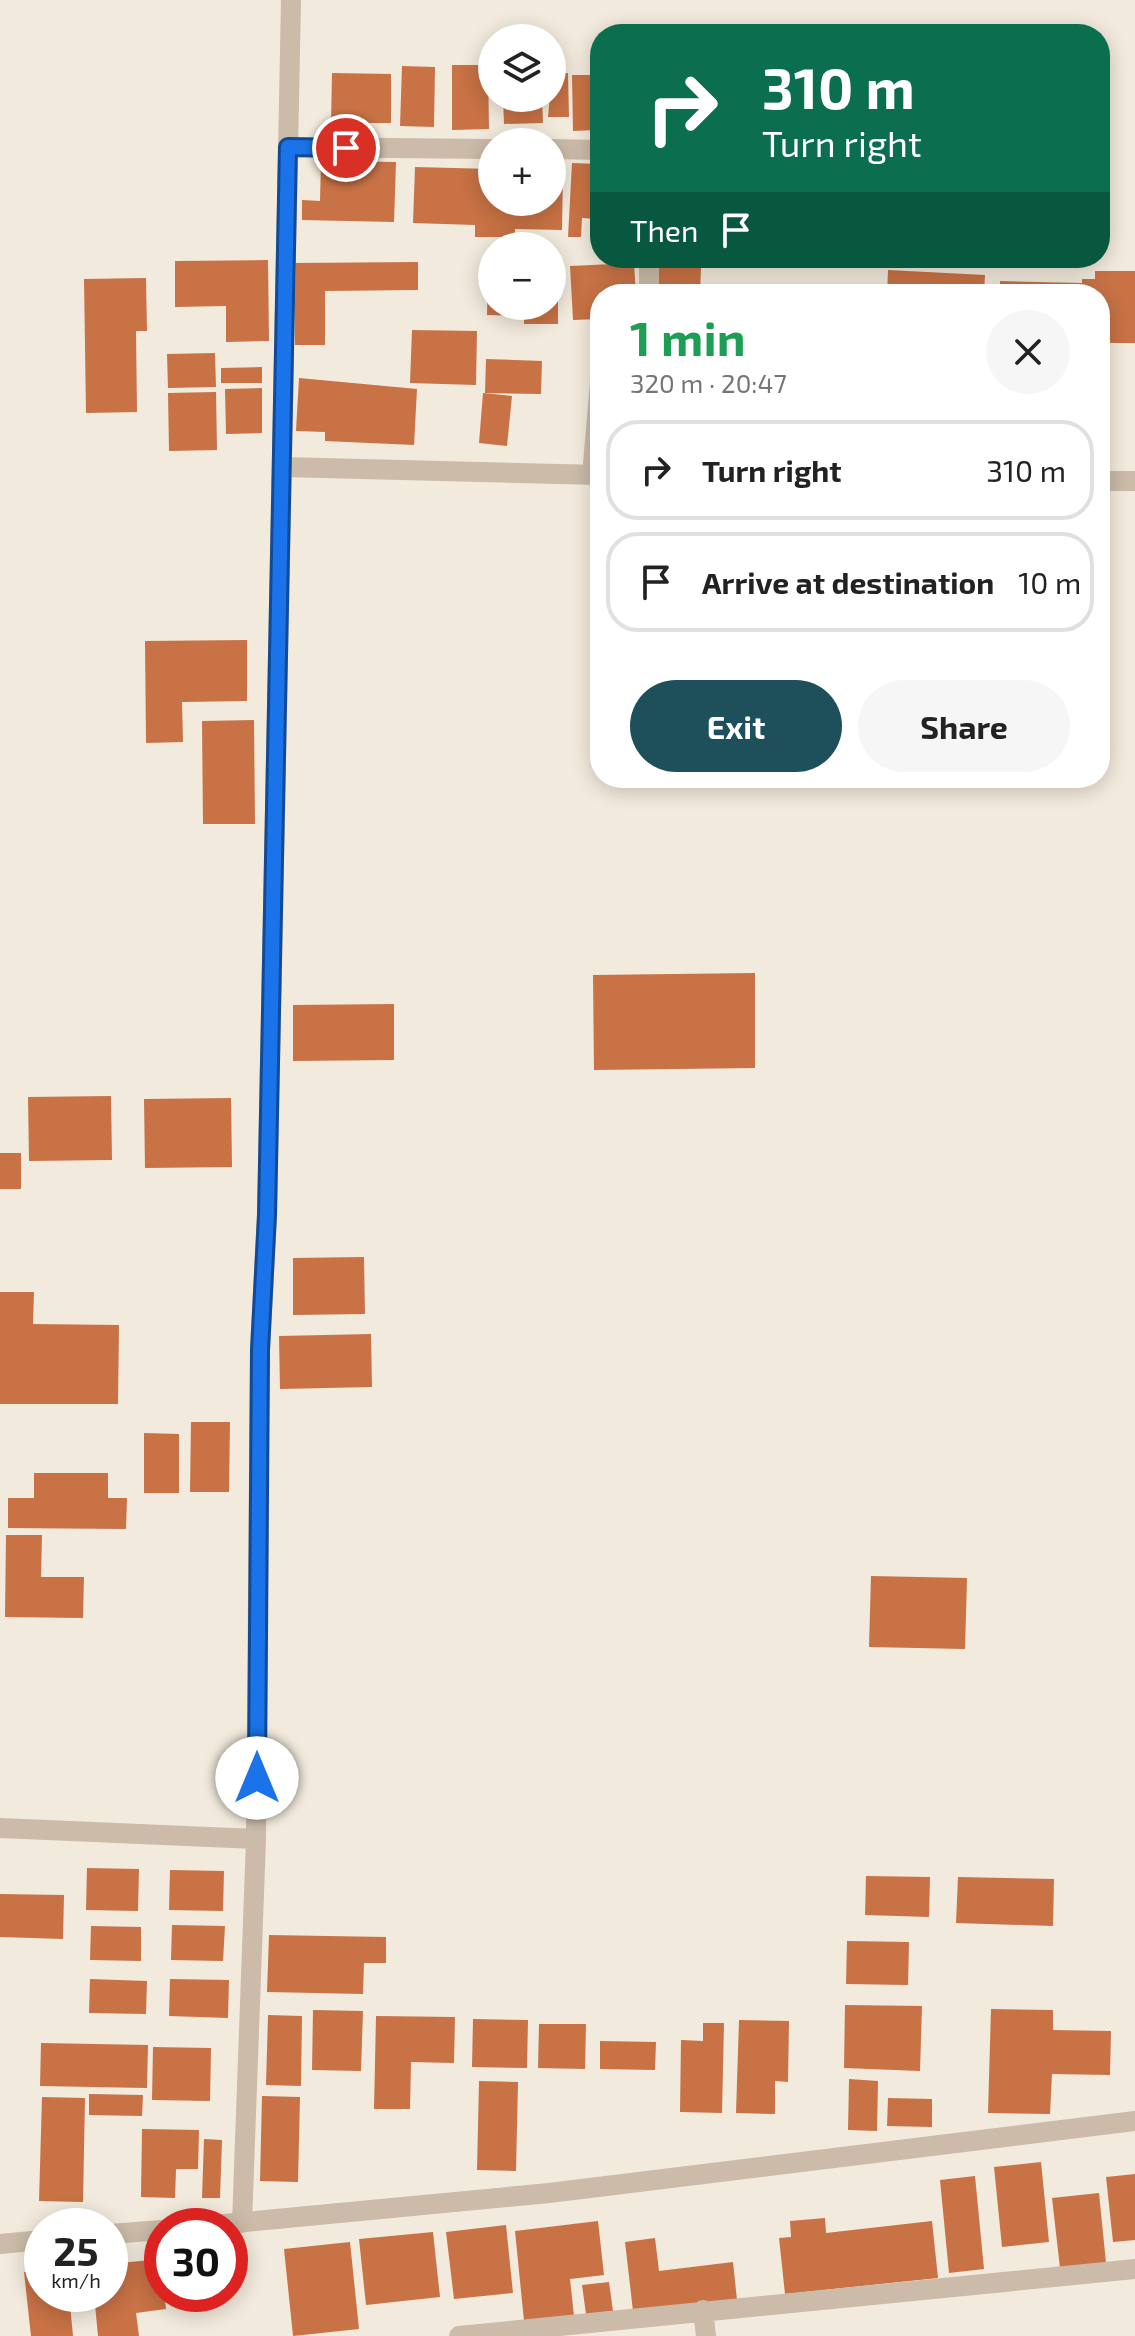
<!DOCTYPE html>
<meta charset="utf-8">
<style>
:root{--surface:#fff;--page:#f6f6f6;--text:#222;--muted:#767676;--line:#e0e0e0;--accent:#1d505a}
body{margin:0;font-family:"Exo 2",sans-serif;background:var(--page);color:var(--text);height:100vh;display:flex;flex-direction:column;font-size:30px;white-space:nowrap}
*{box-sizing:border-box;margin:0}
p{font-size:26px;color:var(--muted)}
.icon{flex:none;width:44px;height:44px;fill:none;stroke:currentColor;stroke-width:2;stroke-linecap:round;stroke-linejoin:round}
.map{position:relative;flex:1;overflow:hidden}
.details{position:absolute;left:590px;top:284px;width:520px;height:504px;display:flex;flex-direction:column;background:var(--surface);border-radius:32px;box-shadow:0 4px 20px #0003}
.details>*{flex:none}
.guide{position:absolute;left:590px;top:24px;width:520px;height:244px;border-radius:32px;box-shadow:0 4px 20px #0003;background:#0b6e4f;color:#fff;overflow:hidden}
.buttons{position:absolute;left:478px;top:24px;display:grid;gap:16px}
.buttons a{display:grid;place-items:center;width:88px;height:88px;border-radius:50%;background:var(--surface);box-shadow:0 4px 20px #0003;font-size:40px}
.speed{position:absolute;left:24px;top:2208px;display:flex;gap:16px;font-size:40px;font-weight:700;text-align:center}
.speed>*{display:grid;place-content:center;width:104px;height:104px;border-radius:50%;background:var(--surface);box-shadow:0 4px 20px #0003;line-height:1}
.speed small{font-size:20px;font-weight:400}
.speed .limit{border:12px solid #d22;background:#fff;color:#111}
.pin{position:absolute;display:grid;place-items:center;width:68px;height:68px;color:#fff;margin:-34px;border:4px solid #fff;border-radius:50%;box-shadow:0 2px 8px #0007}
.me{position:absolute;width:88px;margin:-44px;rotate:0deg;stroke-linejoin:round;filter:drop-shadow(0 0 6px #0008)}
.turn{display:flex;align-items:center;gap:28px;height:168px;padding:0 40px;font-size:36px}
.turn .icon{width:104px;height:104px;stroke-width:2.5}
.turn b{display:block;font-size:56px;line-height:68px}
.then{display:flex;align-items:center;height:76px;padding:0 40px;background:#0003;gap:16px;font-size:30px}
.round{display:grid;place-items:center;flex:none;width:84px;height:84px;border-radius:42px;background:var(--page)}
.overview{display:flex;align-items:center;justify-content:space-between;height:136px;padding:0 40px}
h1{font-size:48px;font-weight:700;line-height:60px;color:#1e9e55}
.action{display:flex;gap:16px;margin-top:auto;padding:16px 40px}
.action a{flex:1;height:92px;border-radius:48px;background:var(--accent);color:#fff;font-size:32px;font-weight:700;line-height:92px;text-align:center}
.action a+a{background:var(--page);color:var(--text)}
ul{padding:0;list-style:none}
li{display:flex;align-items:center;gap:24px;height:100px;margin:0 16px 12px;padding:0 24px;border:4px solid var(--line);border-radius:32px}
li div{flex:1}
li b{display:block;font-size:30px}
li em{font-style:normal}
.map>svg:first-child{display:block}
.building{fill:#c87245}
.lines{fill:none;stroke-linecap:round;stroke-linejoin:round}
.minor{stroke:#cbbba8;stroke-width:20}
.route-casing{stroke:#114b97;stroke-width:20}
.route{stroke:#1a73e8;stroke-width:14}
</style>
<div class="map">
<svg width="1135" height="2336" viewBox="0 0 1135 2336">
<rect width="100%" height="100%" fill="#f2eadc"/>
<path class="building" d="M452,65h36l1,64 -37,1z
M402,66l33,1 -1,60 -34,-1z
M332,73l59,1v49h-60z
M568,73l1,44h-21l4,-43z
M572,75h25v55l-24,1z
M503,98h39l1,25 -39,1z
M321,161l75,1 -2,60 -92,-2v-20l18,1z
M572,163l28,1v55l-18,-1 -1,19h-13z
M415,167l77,2v33h60v-32l11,1 -1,59 -47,-1v8h-40v-12l-62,-2z
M268,260l1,81 -43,1v-36l-51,1v-46z
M418,262v28l-93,1v54h-30l-1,-82z
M634,263l2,31h-36l-1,25 -26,1 -3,-54z
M488,265h4v41h60v-40h6v58h-34v-8l-37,-1z
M658,267l43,1 -1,26h-43z
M888,270l97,5 -1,19h-97z
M1095,271h40v72h-35v-49h-100v-13l82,2v-4h13z
M146,278l1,53h-11l1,81 -51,1 -2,-134z
M412,330l65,1 -1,54 -66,-2z
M215,353l1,34 -48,1 -1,-34z
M486,359l56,2 -1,33 -56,-1z
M262,367v16h-41v-15z
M299,378l118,11 -3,56 -89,-4v-9l-29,-1z
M262,388v45l-36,1 -1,-45z
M216,392l1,58 -48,1 -1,-58z
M483,393l29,3 -5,50 -28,-3z
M247,640v61l-65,1 1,40 -37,1 -1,-102z
M254,720l1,104h-52l-1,-103z
M755,973v95l-161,2 -1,-95z
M394,1004v56l-101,1v-56z
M111,1096l1,64 -83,1 -1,-64z
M231,1098l1,69 -87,1 -1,-69z
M0,1153h21v36h-21z
M364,1257l1,57 -72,1v-57z
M0,1292h34l-1,32 86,1 -1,79h-118z
M371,1334l1,53 -92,2 -1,-53z
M191,1422h39l-1,70h-39z
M144,1433l35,1v59h-35z
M34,1473h74v25h19l-1,31 -118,-1v-30h26z
M6,1535h36l-1,42h43l-1,41 -78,-1z
M871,1576l96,2 -2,71 -96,-2z
M87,1868l52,1 -1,42 -52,-1z
M170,1870l54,1 -1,40 -54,-1z
M866,1876l64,1 -1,40 -64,-2z
M958,1877l96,2 -1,47 -97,-3z
M0,1894l64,1 -1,44 -63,-2z
M172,1925l53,1 -2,35 -52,-1z
M91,1926l50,1v34l-51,-1z
M269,1935l117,2v26h-22l-1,31 -96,-2z
M847,1941l62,1 -1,43 -62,-1z
M90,1979l57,2 -1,33 -57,-1z
M170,1979l59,1 -1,38 -59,-2z
M845,2005l77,1 -2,65 -76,-3z
M991,2009l62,1v20l58,1 -1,44 -58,-1 -2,40 -62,-1z
M313,2010l50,1 -2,60 -49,-1z
M268,2015l34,1 -1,70 -35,-1z
M376,2016l79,1 -1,46 -43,-1 -1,47h-36z
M473,2019l55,1 -1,48 -55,-1z
M739,2020l50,1 -1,61 -13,-1v33l-39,-1z
M703,2023h21l-2,90 -42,-1 1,-72 22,1z
M539,2024h47l-1,45 -47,-1z
M600,2041l56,1 -1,28 -55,-1z
M41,2043l107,2 -1,43 -107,-2z
M153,2047l58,1 -1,53 -58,-1z
M849,2079l29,2 -1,50 -29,-1z
M479,2081l39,1 -2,89 -39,-1z
M89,2094l54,1 -1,21 -53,-1z
M262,2096l38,1 -2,85 -38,-1z
M42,2097l43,1 -2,104 -44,-1z
M888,2098l44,1v28l-45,-1z
M142,2129l57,1 -1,39h-22l-1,29 -34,-1z
M204,2139l18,1 -2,58h-18z
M1041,2162l8,80 -47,5 -8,-80z
M1135,2174v66l-22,2 -7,-65z
M975,2176l9,93 -35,4 -9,-93z
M1099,2193l7,70 -46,5 -8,-70z
M825,2218l1,15 106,-12 6,57 -153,16 -6,-56 12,-1 -1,-16z
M598,2221l6,54 -34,4 4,37 -50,5 -9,-90z
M506,2225l7,68 -59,6 -8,-67z
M433,2232l7,65 -74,8 -7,-66z
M655,2238l4,33 74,-9 4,38 -104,11 -8,-69z
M350,2242l9,87 -66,7 -9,-87z
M161,2259l5,50 -30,4 3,23h-41l-4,-42h16v-30z
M42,2270v24h27l4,42h-42l-7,-64z
M609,2282l4,29 -27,3 -4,-29z"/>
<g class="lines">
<path class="minor" d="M288,147l204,2
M552,149l48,1
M649,294v-36
M282,467l318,8
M592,475l8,-93
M1100,481h35
M0,1828l256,11
M242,2223l14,-384 4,-489 7,-135 24,-1215
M203,2226l346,-33 586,-72
M110,2234l52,-4
M0,2244l42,-4
M703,2310l3,26
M459,2336l676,-67"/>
</g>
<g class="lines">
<g class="route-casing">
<path id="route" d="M257,1778l3,-428 7,-135 21,-1068 58,1"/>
</g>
<use href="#route" class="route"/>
</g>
</svg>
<div class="buttons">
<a><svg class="icon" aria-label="layers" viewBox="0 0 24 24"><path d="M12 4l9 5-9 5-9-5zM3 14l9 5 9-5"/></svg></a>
<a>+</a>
<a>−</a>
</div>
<div class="speed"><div>25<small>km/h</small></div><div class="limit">30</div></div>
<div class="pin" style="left:346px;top:148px;background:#d93025"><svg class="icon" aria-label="arrive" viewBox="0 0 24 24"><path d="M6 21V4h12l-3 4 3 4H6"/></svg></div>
<svg class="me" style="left:257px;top:1778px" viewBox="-20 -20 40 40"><circle r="19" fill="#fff"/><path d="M0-13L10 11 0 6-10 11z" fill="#1a73e8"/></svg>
<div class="guide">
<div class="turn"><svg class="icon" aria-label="right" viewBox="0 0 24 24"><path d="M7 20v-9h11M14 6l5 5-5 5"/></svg><div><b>310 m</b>Turn right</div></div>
<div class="then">Then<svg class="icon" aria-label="arrive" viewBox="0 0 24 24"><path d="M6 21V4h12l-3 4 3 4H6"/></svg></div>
</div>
<section class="details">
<div class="overview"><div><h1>1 min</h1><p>320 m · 20:47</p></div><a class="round"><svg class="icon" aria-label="close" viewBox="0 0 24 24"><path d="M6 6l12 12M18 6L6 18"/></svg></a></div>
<ul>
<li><svg class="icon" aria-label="right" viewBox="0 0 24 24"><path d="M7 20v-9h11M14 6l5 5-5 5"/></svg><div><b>Turn right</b></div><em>310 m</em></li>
<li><svg class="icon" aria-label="arrive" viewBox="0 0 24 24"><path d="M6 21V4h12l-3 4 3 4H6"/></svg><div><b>Arrive at destination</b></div><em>10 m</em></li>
</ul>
<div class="action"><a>Exit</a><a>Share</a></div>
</section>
</div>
